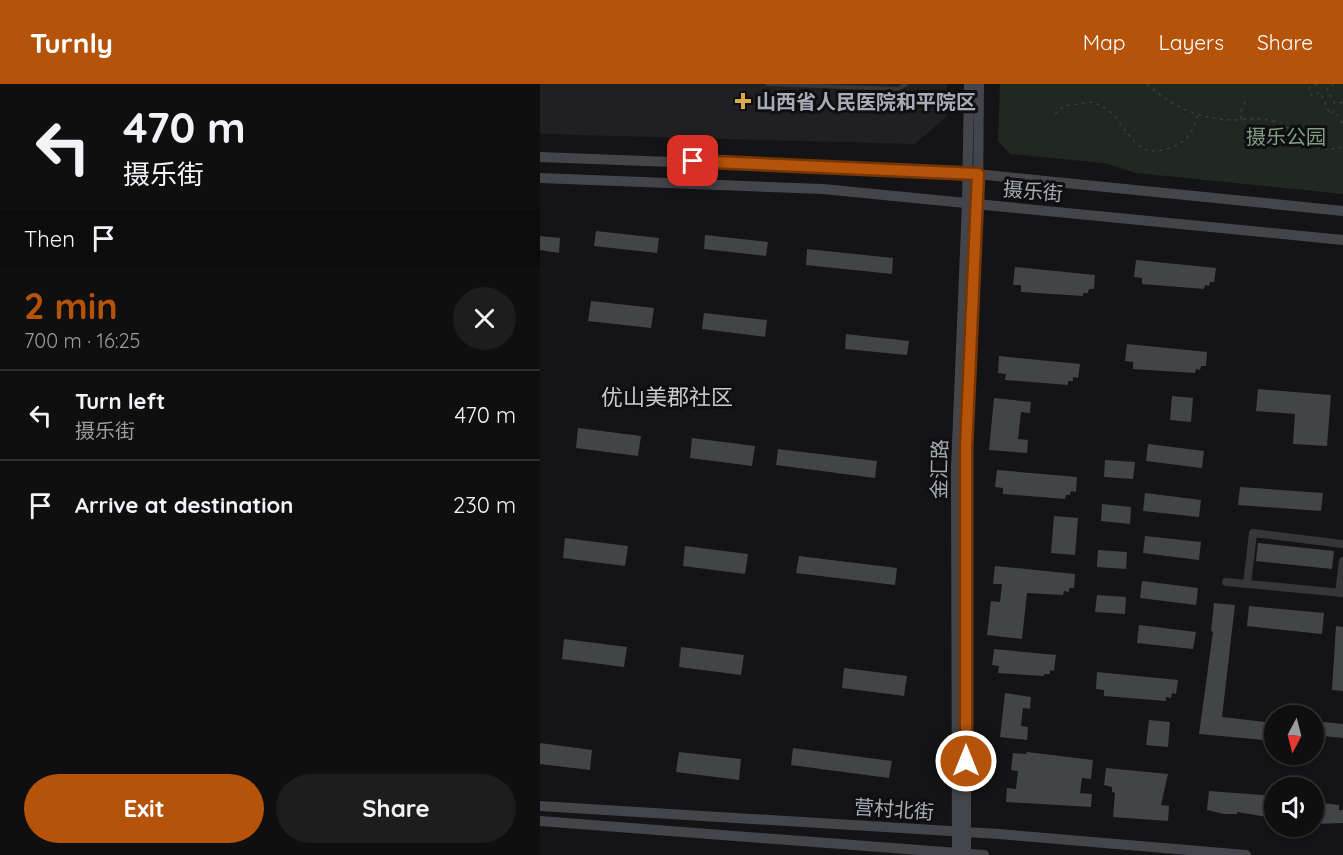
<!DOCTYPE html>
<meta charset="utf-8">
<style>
:root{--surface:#0f0f10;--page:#1d1d1e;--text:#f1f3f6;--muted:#9b9c9f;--line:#2f2f30;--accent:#b45309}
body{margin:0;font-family:Quicksand,"Noto Sans SC",sans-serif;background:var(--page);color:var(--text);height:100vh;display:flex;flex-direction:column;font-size:22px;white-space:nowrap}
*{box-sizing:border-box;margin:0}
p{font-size:20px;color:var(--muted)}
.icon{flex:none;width:33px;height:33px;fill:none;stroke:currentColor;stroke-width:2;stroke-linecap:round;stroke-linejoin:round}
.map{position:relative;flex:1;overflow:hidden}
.drawer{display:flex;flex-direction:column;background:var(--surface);width:540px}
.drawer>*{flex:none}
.hud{background:#0f0f10;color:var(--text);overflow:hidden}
.needle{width:39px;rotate:187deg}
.buttons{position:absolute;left:724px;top:621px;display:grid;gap:12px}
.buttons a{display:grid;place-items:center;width:60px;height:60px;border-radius:50%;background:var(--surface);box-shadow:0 2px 4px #0004,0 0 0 2px var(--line);font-size:30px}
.pin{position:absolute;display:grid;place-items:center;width:51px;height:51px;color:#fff;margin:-26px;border-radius:12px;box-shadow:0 3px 9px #0006}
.me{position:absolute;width:66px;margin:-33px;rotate:0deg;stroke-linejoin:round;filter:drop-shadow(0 0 4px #0008)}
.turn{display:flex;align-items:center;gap:21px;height:126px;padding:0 24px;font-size:27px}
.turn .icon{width:78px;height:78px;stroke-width:2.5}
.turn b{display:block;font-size:42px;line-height:51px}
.then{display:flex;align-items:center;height:57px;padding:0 24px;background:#0003;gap:12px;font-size:22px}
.round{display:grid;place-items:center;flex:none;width:63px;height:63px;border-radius:32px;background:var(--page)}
.head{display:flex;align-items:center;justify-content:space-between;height:102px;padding:0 24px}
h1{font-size:36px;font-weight:700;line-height:45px;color:var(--accent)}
.cta{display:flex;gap:12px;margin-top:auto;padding:12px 24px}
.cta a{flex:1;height:69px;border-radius:36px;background:var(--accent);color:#fff;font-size:24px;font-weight:700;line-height:69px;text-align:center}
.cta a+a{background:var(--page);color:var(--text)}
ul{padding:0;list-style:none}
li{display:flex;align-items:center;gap:18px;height:90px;padding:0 24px;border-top:2px solid var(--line)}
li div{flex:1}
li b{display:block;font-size:22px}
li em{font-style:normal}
header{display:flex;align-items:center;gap:36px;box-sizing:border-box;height:84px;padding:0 30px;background:var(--accent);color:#fff}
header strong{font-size:28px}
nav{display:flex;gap:33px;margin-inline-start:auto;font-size:21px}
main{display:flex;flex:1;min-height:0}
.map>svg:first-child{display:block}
.built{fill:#202023}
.green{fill:#212822}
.building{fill:#434448}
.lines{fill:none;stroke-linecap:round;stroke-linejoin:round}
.path{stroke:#3c3d41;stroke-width:1.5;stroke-dasharray:3 4.5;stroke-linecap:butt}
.lane{stroke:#36363a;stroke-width:4}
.street{stroke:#36363a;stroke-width:8}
.secondary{stroke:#44454a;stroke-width:10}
.route-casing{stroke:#753606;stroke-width:15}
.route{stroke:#b45309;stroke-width:10}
.poi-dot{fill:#daa948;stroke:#0f0f11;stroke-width:2}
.labels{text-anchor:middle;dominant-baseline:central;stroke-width:6;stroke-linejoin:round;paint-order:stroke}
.poi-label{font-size:20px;font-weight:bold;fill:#a8acb4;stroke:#0f0f11;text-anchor:start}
.park-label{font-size:20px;fill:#819d83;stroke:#0f0f11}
.street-label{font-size:20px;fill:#a8acb4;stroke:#0f0f11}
.quarter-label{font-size:22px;fill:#c8cad1;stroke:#0f0f11}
</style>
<header>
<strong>Turnly</strong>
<nav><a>Map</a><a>Layers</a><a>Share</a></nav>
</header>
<main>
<section class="drawer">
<div class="hud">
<div class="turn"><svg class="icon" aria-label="left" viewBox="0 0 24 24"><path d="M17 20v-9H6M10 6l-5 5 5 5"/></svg><div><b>470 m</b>摄乐街</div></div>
<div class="then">Then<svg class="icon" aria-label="arrive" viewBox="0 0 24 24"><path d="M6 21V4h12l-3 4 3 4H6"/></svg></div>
</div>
<div class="head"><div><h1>2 min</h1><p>700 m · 16:25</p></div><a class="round"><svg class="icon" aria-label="close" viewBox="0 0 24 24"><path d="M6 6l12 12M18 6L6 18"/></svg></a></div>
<ul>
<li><svg class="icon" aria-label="left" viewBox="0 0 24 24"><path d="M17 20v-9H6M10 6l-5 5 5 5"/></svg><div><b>Turn left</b><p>摄乐街</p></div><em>470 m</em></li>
<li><svg class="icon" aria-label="arrive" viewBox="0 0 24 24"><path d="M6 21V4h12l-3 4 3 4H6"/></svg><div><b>Arrive at destination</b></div><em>230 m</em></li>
</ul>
<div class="cta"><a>Exit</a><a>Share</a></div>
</section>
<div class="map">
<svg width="803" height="771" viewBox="0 0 803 771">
<rect width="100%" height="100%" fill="#141416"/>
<path class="built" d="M0,0h407l-1,33 -31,27 -375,-10z"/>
<path class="green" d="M460,0h343v110l-207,-21 -32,-10 -94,-9 -12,-13z"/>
<path class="building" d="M56,147l63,7 -2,15 -63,-7z
M165,151l63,7 -2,14 -62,-7z
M0,152l20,2 -1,15 -19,-3z
M267,165l86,9 -1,16 -86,-9z
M596,176l80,8 -2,14h-4l-1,4 -4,-1 -1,4 -62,-5v-6l-8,-1z
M475,183l80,8 -1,14h-5l-1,4h-5v3l-62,-4v-7h-8z
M51,217l63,7 -3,20 -63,-7z
M164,229l63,7 -2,17 -63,-8z
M306,250l63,7 -2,14 -62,-6z
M587,260l80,8 -1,14h-5l-1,4 -4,-1 -1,4 -62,-4v-7l-8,-1z
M459,272l81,8 -2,14 -5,-1v4h-5v4l-63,-5 1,-6 -8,-1z
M718,305l73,6 -4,51 -34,-2 2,-30 -39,-3z
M632,312l21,2 -2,24 -21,-2z
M454,314l37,4 -1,11 -9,-1 -3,27 10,1 -1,13 -38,-3z
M38,344l63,8 -3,20 -62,-8z
M152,354l63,8 -3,20 -62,-8z
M608,360l56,7 -2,17 -56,-7z
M238,365l99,12 -2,17 -99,-13z
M565,376l30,2 -2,17 -29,-2z
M457,386l80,7 -1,15 -5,-1 -1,4h-4l-1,4 -62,-5v-6l-8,-1z
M700,403l83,6 -2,18 -83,-6z
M605,409l56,7 -2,17 -56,-6z
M562,420l29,3 -1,17 -29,-3z
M514,432l24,2 -3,37 -24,-2z
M605,452l56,6 -2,18 -56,-7z
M25,454l63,8 -3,20 -62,-8z
M718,459l76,8 -2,18 -76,-8z
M145,462l63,8 -3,20 -62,-8z
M558,466l29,2 -1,17 -29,-2z
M259,472l98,12 -2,17 -99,-12z
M455,482l80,8 -1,14h-5v4l-5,-1 -1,4 -36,-2 -5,46 -35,-4 4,-34 9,1 2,-18h-9z
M602,497l56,7 -2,17 -56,-7z
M557,511l29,2 -1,17 -30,-2z
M674,519l21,2 -13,112 53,6v18l-76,-7 14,-102 -2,-1z
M709,522l75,7 -2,21 -75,-8z
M599,541l57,7 -3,17 -56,-6z
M796,542l7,1v64l-11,-1z
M24,555l63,8 -3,20 -62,-8z
M141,563l63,8 -3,20 -62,-8z
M454,565l62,6 -2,16 -4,-1v4h-6v2l-46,-3 1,-7 -7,-1z
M304,584l63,8 -3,20 -62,-8z
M557,588l81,8 -2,14 -4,-1 -1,5 -5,-1v4l-62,-5v-6l-8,-1z
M465,609l26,4 -1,12 -7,-1 -2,18 7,1 -1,13 -27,-3z
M609,636l21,2 -2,25 -22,-2z
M774,637l29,3v14l-29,-3z
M0,659l52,7 -2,20 -50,-6z
M253,664l99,13 -3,17 -98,-13z
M139,668l62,7 -2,21 -63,-8z
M487,668l66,8 -2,19 -9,-1 -2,15 12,1 -1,13 -85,-5 1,-14 9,1 2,-18 -7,-1 2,-17 13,1z
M566,684l62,6 -7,31 8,1 -1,15 -55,-4 2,-24 -3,-1v-5l-8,-2z
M669,707l66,5v19l-1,3 -37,-6v2h-13l-17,-4z
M774,718l25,3v5h4v13l-29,1z"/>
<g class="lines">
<path class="path" d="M607,0c26,23 53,36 88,36 13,-1 25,-3 38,1 32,10 26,35 70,26
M777,0l-8,4 3,8 8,-4 10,22 5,-3 8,13
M794,0l-7,5 8,15 8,-2
M515,30l9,-8 29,-4c9,4 17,8 23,16 17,21 24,42 56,29 16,-6 21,-15 25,-31
M701,35v-8l5,-11"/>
<path class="lane" d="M227,0l131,5 8,-5"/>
<path class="street" d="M686,498l117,11
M707,500l6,-51 90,11
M799,509l4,-32"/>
<path class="secondary" d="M0,73l427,16 376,38
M0,94l283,11 520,51
M0,722l459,28 247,21
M0,737l444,34
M417,771l-1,-387 11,-265 2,-119
M426,771v-408l12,-243 1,-120"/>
</g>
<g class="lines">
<g class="route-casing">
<path id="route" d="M153,77l285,13 -12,273v314"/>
</g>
<use href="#route" class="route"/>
</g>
<path class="poi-dot" d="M200 8h6v6h6v6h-6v6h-6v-6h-6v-6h6z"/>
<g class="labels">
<g class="poi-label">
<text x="216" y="17">山西省人民医院和平院区</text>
</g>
<g class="park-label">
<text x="746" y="52">摄乐公园</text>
</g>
<g class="street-label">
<text transform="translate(493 107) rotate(5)">摄乐街</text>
<text transform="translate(399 385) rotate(-89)">金汇路</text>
<text transform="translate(354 725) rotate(4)">营村北街</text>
</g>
<g class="quarter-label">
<text x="127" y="313">优山美郡社区</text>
</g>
</g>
</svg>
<div class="buttons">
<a><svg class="needle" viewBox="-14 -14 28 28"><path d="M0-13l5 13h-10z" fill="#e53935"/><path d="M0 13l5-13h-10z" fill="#9b9c9f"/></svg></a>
<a><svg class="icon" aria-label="sound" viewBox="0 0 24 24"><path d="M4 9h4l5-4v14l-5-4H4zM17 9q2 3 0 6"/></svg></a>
</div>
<div class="pin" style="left:153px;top:77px;background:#d93025"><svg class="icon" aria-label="arrive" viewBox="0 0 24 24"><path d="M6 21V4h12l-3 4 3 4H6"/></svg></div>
<svg class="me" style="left:426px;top:677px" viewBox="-20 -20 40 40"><circle r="17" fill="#b45309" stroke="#fff" stroke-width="3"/><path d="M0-11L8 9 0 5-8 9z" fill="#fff"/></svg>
</div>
</main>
